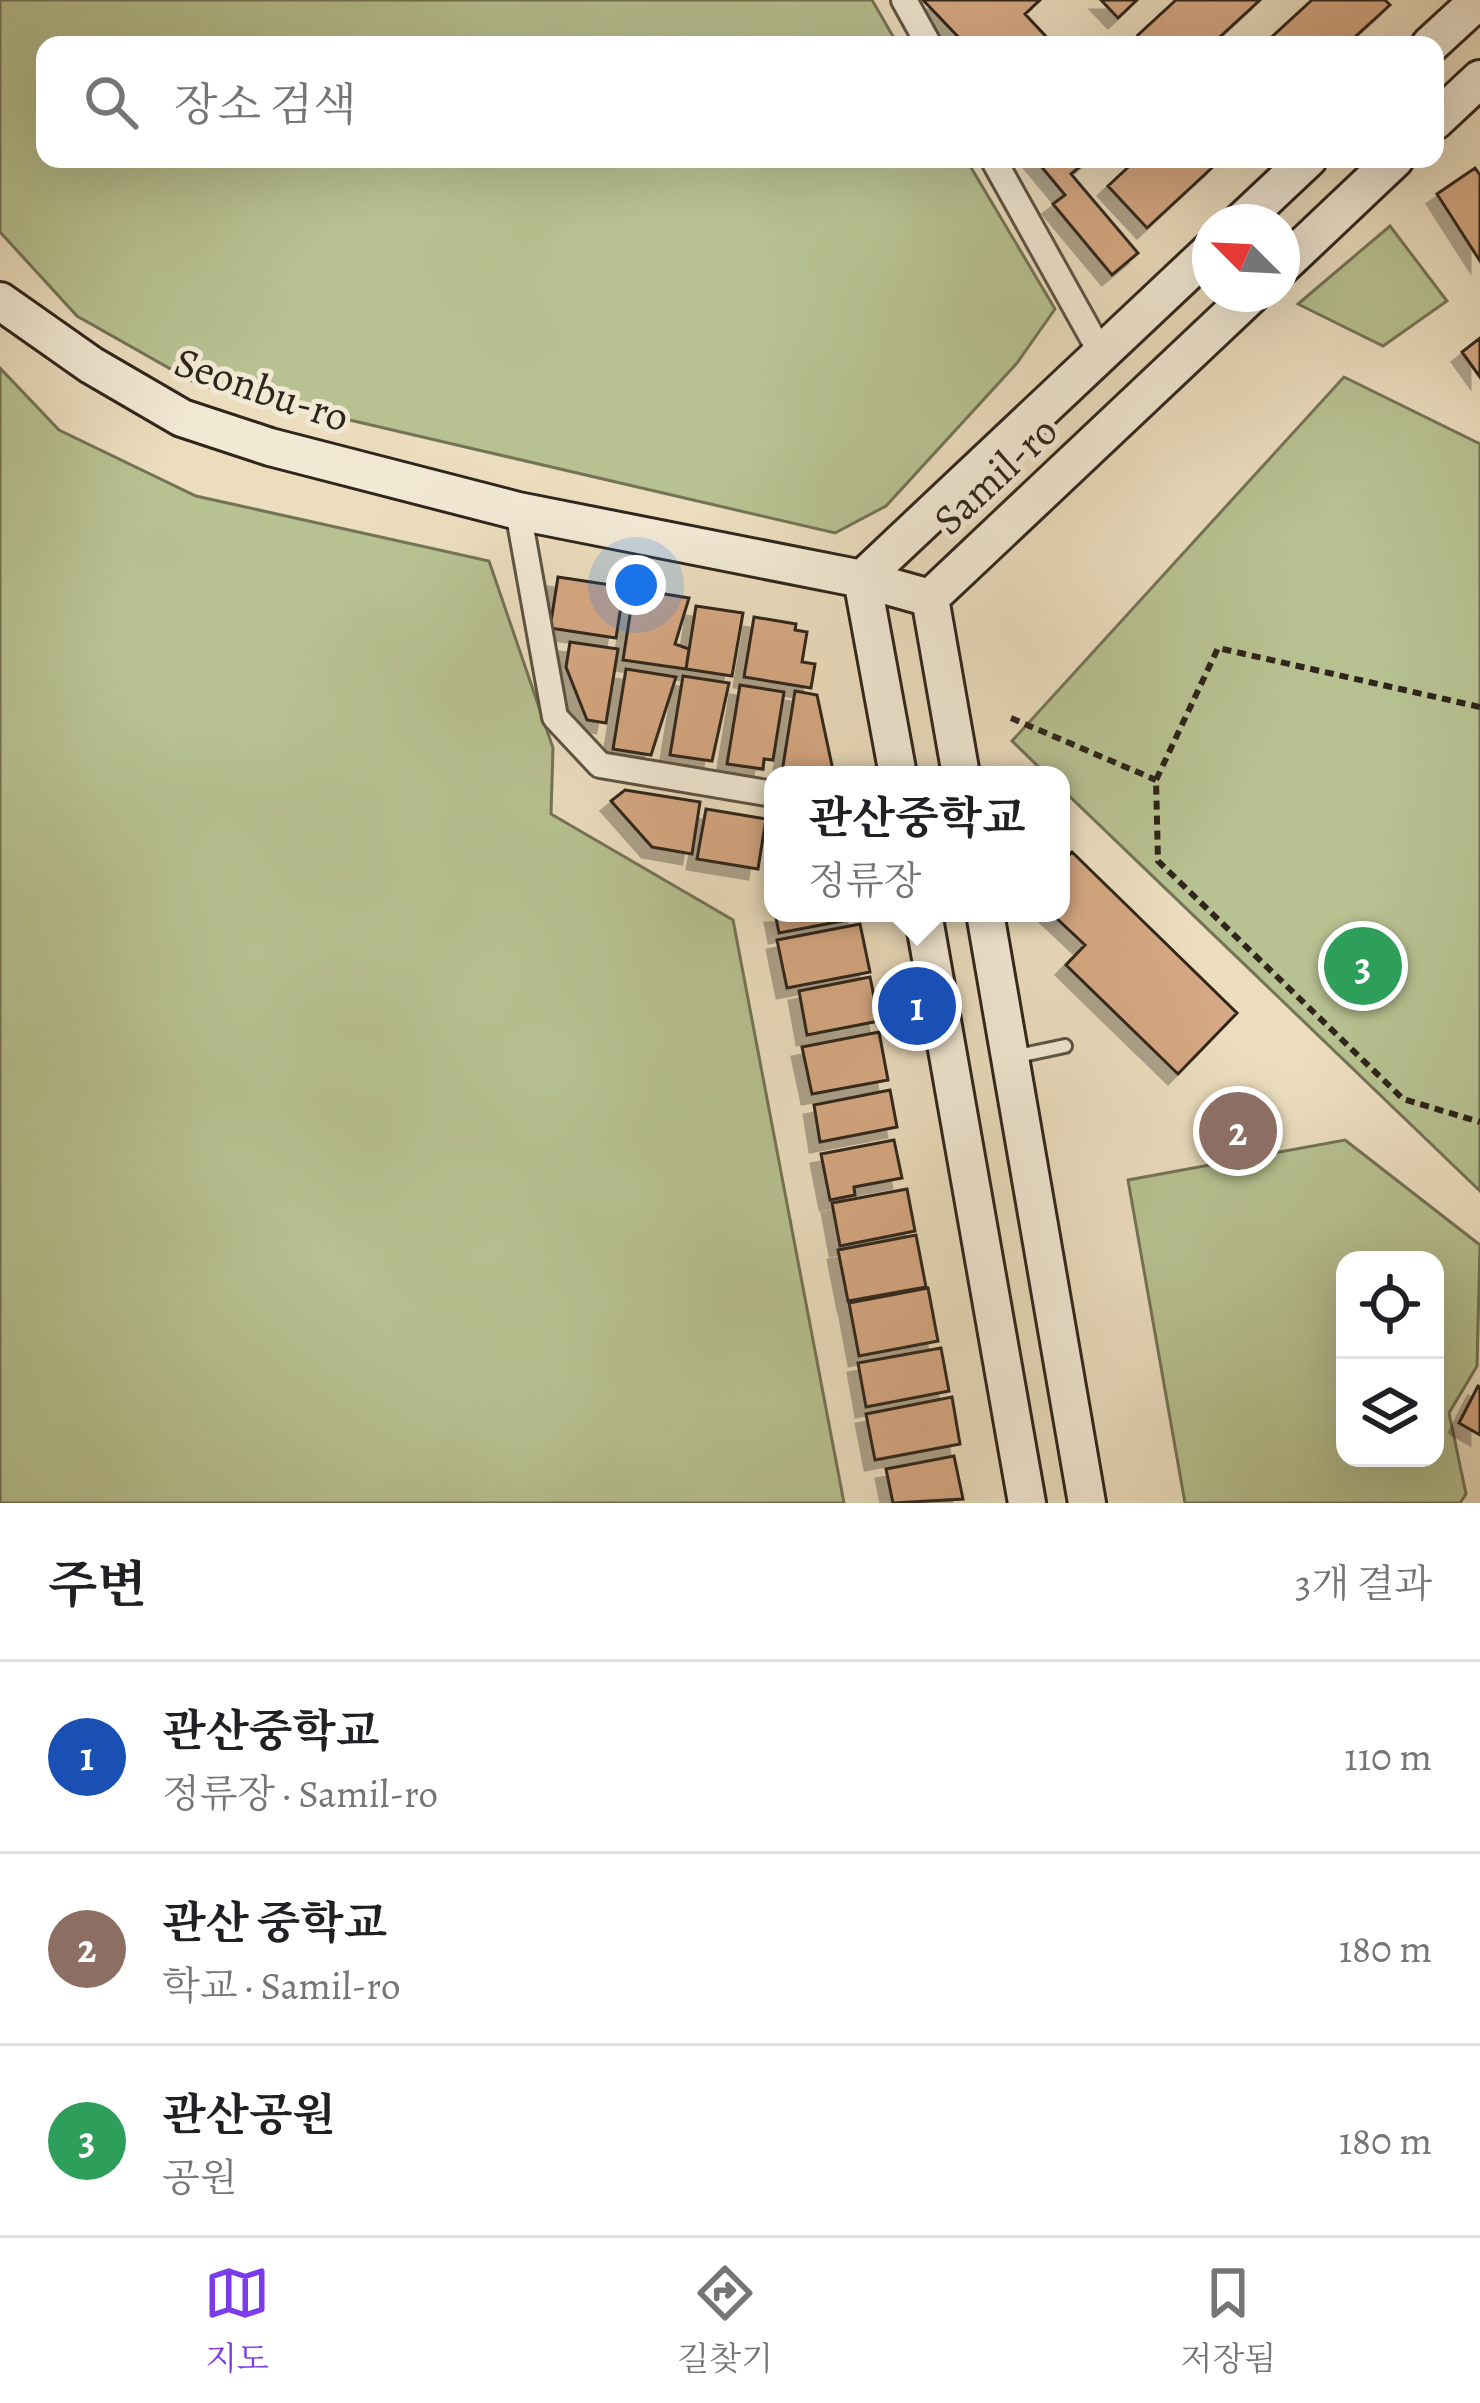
<!DOCTYPE html>
<html lang="ko">
<head>
<meta charset="utf-8">
<style>
  body { margin:0; font-family:Alegreya,"Noto Serif KR",serif; background:#f2f2f2; color:#202124 }
  .controls { position:absolute; right:36px; bottom:36px; display:grid; overflow:hidden; border-radius:24px; box-shadow:0 12px 48px #0002 }
  .controls button { width:108px; height:108px; display:grid; place-items:center; padding:0; border:0; border-bottom:3px solid #e0e0e0; background:#fff; color:#202124; font:60px sans-serif }
  .compass { position:absolute; left:1192px; top:204px; width:108px; height:108px; border-radius:50%; background:#fff; box-shadow:0 12px 48px #0002; rotate:294deg }
  .you { position:absolute; left:636px; top:585px; width:42px; height:42px; margin:-30px; border:9px solid #fff; border-radius:50%; background:#1a73e8; box-shadow:0 0 0 18px #1a73e833 }
  .badge { display:grid; place-items:center; width:78px; height:78px; border-radius:50%; background:#7c3aed; color:#fff; font-size:39px; font-weight:700 }
  .pin { position:absolute; translate:-50% -50%; border:6px solid #fff; box-shadow:0 3px 12px #0006 }
  .popup { position:absolute; left:764px; top:766px; width:306px; height:156px; box-sizing:border-box; display:grid; place-content:center; border-radius:24px; background:#fff; filter:drop-shadow(0 3px 9px #0005); font-size:39px; white-space:nowrap; color:#757577 }
  .popup b { font-size:45px; color:#202124 }
  .popup::after { content:''; position:absolute; left:50%; top:100%; margin-left:-24px; border:24px solid transparent; border-top-color:#fff }
  .list { margin:0; padding:0; list-style:none }
  h2 { display:flex; justify-content:space-between; align-items:center; height:156px; margin:0; padding:0 48px; font-size:51px }
  h2 small { font-size:39px; font-weight:400; color:#757577 }
  .list li { display:grid; grid-template-columns:78px 1fr auto; gap:36px; align-items:center; box-sizing:border-box; height:192px; padding:0 48px; border-top:3px solid #e0e0e0 }
  .list b { display:block; font-size:45px; white-space:nowrap }
  .list p { margin:0; font-size:39px; white-space:nowrap; color:#757577 }
  .list em { font-size:39px; font-style:normal; color:#757577 }
  .icon { flex:none; width:66px; height:66px; fill:none; stroke:currentColor; stroke-width:2; stroke-linecap:round; stroke-linejoin:round }
  .map { position:relative; flex:none; width:1480px; height:1503px; overflow:hidden }
  .search { position:absolute; background:#fff; box-shadow:0 12px 48px #0002; left:36px; right:36px; top:36px; height:132px; display:flex; align-items:center; gap:30px; box-sizing:border-box; padding:0 42px; border-radius:24px; color:#757577; font-size:45px }
  .sheet { height:732px; background:#fff }
  nav { display:flex; justify-content:space-around; align-items:center; box-sizing:border-box; height:168px; border-top:3px solid #e0e0e0; background:#fff; font-size:33px; color:#757577 }
  nav a { display:grid; justify-items:center; gap:6px }
  nav .on { color:#7c3aed }
  .map>svg:first-child { display:block }
  .green { fill:#b7c191; stroke:#737356; stroke-width:3; fill-rule:evenodd }
  .building { fill:#d6a883; stroke:#2f251b; stroke-width:3; filter:url(#shadow) }
  .lines { fill:none; stroke-linecap:round; stroke-linejoin:round }
  .lane-casing { stroke:#5e5344; stroke-width:18 }
  .street-casing { stroke:#5e5344; stroke-width:30 }
  .secondary-casing { stroke:#2f251b; stroke-width:42 }
  .path { stroke:#2f251b; stroke-width:6; stroke-dasharray:9 6; stroke-linecap:butt }
  .lane { stroke:#f2e9d5; stroke-width:12 }
  .street { stroke:#f2e9d5; stroke-width:24 }
  .secondary { stroke:#f2e9d5; stroke-width:36 }
  .labels { text-anchor:middle; dominant-baseline:central; stroke-width:10; stroke-linejoin:round; paint-order:stroke }
  .street-label { font-size:42px; fill:#2f251b; stroke:#f2e9d5 }
</style>
</head>
<body>
<div class="map">
<svg width="1480" height="1503" viewBox="0 0 1480 1503">
  <defs>
    <filter id="shadow"><feDropShadow dx="-10" dy="10" stdDeviation="0" flood-color="#0004"/></filter>
  </defs>
  <rect width="100%" height="100%" fill="#ebddbe"/>
  <filter id="stains"><feTurbulence type="fractalNoise" baseFrequency=".00167" numOctaves="4"/><feColorMatrix values="0 0 0 0 .2 0 0 0 0 .09 0 0 0 0 .02 0 0 0 .5 -.17"/></filter>
  <radialGradient id="worn" r=".72"><stop offset=".6" stop-color="#630" stop-opacity="0"/><stop offset="1" stop-color="#630" stop-opacity=".3"/></radialGradient>
  <path class="green" d="M 0,0 L 872,0 L 898,45 L 45,45 L 45,159 L 966,159 L 1055,309 L 1017,363 L 886,506 L 835,533 L 199,385 L 77,316 L 0,232 Z
    M 1390,226 L 1447,301 L 1383,346 L 1298,304 Z
    M 0,368 L 59,430 L 196,496 L 489,561 L 553,748 L 551,814 L 733,920 L 844,1503 L 0,1503 Z
    M 1344,377 L 1480,444 L 1480,1191 L 1061,788 L 1061,775 L 1047,775 L 1012,741 Z
    M 1345,1140 L 1480,1245 L 1477,1366 L 1449,1413 L 1466,1494 L 1460,1503 L 1185,1503 L 1128,1180 ZM 1435,1260 L 1435,1458 L 1345,1458 L 1345,1260 Z"/>
  <path class="building" d="M 923,0 L 1040,0 L 1025,14 L 1054,45 L 966,45 Z
    M 1101,0 L 1137,0 L 1118,18 Z
    M 1176,0 L 1260,0 L 1211,45 L 1148,45 L 1138,35 Z
    M 1312,0 L 1385,0 L 1390,5 L 1346,45 L 1263,45 Z
    M 1035,159 L 1089,159 L 1071,174 L 1138,253 L 1112,275 L 1053,204 L 1065,195 Z
    M 1137,159 L 1211,159 L 1216,164 L 1147,228 L 1108,186 Z
    M 1475,168 L 1480,175 L 1480,261 L 1437,194 Z
    M 1480,338 L 1480,377 L 1462,352 Z
    M 558,577 L 624,587 L 616,638 L 550,628 Z
    M 634,589 L 689,598 L 675,644 L 689,649 L 686,669 L 623,660 Z
    M 696,606 L 743,613 L 732,676 L 686,669 Z
    M 754,617 L 796,624 L 795,630 L 807,632 L 802,662 L 815,664 L 811,688 L 744,677 Z
    M 570,642 L 618,649 L 606,723 L 587,720 L 566,667 Z
    M 626,669 L 676,677 L 651,755 L 613,749 Z
    M 683,676 L 729,683 L 712,761 L 670,755 Z
    M 740,685 L 784,692 L 773,760 L 764,759 L 763,769 L 727,764 Z
    M 795,691 L 817,695 L 834,775 L 782,772 Z
    M 625,790 L 700,802 L 692,854 L 652,847 L 611,801 Z
    M 706,809 L 766,819 L 758,869 L 697,859 Z
    M 1072,852 L 1237,1013 L 1178,1074 L 1066,965 L 1085,945 L 1051,913 L 1061,913 L 1061,863 Z
    M 775,913 L 857,913 L 858,918 L 779,933 Z
    M 860,924 L 870,972 L 787,988 L 777,940 Z
    M 870,977 L 879,1021 L 807,1035 L 799,991 Z
    M 879,1032 L 888,1080 L 812,1094 L 802,1047 Z
    M 890,1090 L 897,1127 L 820,1142 L 814,1105 Z
    M 894,1140 L 902,1178 L 854,1187 L 855,1195 L 830,1200 L 821,1154 Z
    M 907,1189 L 915,1231 L 840,1246 L 832,1203 Z
    M 916,1235 L 926,1287 L 848,1301 L 838,1250 Z
    M 928,1288 L 938,1341 L 859,1356 L 849,1303 Z
    M 941,1348 L 949,1391 L 866,1407 L 858,1363 Z
    M 1478,1386 L 1480,1387 L 1480,1435 L 1459,1423 Z
    M 952,1397 L 960,1444 L 875,1460 L 866,1414 Z
    M 954,1456 L 963,1499 L 893,1503 L 886,1469 Z"/>
  <g class="lines">
    <g class="lane-casing">
      <path id="lane" d="M 1013,1057 L 1065,1046"/>
    </g>
    <g class="street-casing">
      <path id="street" d="M 904,0 L 929,45
        M 993,159 L 1101,353
        M 518,511 L 555,717 L 600,765 L 773,794"/>
    </g>
    <g class="secondary-casing">
      <path id="secondary" d="M 1430,45 L 1479,0
        M 1435,121 L 1480,79
        M 1241,222 L 1308,159
        M 1282,266 L 1395,159
        M 0,301 L 91,365 L 182,418 L 270,447 L 518,511 L 862,579 L 930,598
        M 898,775 L 862,579 L 1210,251
        M 961,775 L 930,598 L 1252,294
        M 923,913 L 1027,1503
        M 985,913 L 1087,1503"/>
    </g>
    <path class="path" d="M 1480,707 L 1218,648 L 1156,780 L 1158,861 L 1403,1099 L 1480,1122
      M 1011,718 L 1156,780"/>
    <use href="#lane" class="lane"/>
    <use href="#street" class="street"/>
    <use href="#secondary" class="secondary"/>
  </g>
  <g class="labels">
    <g class="street-label">
      <text transform="translate(262 389) rotate(19)">Seonbu-ro</text>
      <text transform="translate(995 475) rotate(-43)">Samil-ro</text>
    </g>
  </g>
  <rect width="100%" height="100%" filter="url(#stains)"/>
  <rect width="100%" height="100%" fill="url(#worn)"/>
</svg>
<div class="controls">
<button><svg class="icon" aria-label="locate" viewBox="0 0 24 24"><circle cx="12" cy="12" r="6"/><path d="M12 2v4M12 18v4M2 12h4M18 12h4"/></svg></button>
<button><svg class="icon" aria-label="layers" viewBox="0 0 24 24"><path d="M12 4l9 5-9 5-9-5zM3 14l9 5 9-5"/></svg></button>
</div>
<svg class="compass" viewBox="-18 -18 36 36"><path d="M0-13l5 13h-10z" fill="#e53935"/><path d="M0 13l5-13h-10z" fill="#757577"/></svg>
<div class="you"></div>
<div class="pin badge" style="left:917px;top:1006px;background:#1a4fb4">1</div>
<div class="popup"><b>관산중학교</b>정류장</div>
<div class="pin badge" style="left:1238px;top:1131px;background:#8d6e63">2</div>
<div class="pin badge" style="left:1363px;top:966px;background:#2e9e5b">3</div>
<div class="search"><svg class="icon" aria-label="search" viewBox="0 0 24 24"><circle cx="10" cy="10" r="6"/><path d="M15 15l6 6"/></svg>장소 검색</div>
</div>
<section class="sheet">
<h2>주변<small>3개 결과</small></h2>
<ul class="list">
<li><span class="badge" style="background:#1a4fb4">1</span><div><b>관산중학교</b><p>정류장 · Samil-ro</p></div><em>110 m</em></li>
<li><span class="badge" style="background:#8d6e63">2</span><div><b>관산 중학교</b><p>학교 · Samil-ro</p></div><em>180 m</em></li>
<li><span class="badge" style="background:#2e9e5b">3</span><div><b>관산공원</b><p>공원</p></div><em>180 m</em></li>
</ul>
</section>
<nav>
<a class="on"><svg class="icon" aria-label="map" viewBox="0 0 24 24"><path d="M3 6l6-2 6 2 6-2v14l-6 2-6-2-6 2zM9 4v14M15 6v14"/></svg>지도</a>
<a><svg class="icon" aria-label="directions" viewBox="0 0 24 24"><path d="M12 3l9 9-9 9-9-9zM9 14v-3h6M13 9l2 2-2 2"/></svg>길찾기</a>
<a><svg class="icon" aria-label="saved" viewBox="0 0 24 24"><path d="M7 4h10v16l-5-4-5 4z"/></svg>저장됨</a>
</nav>
</body>
</html>
